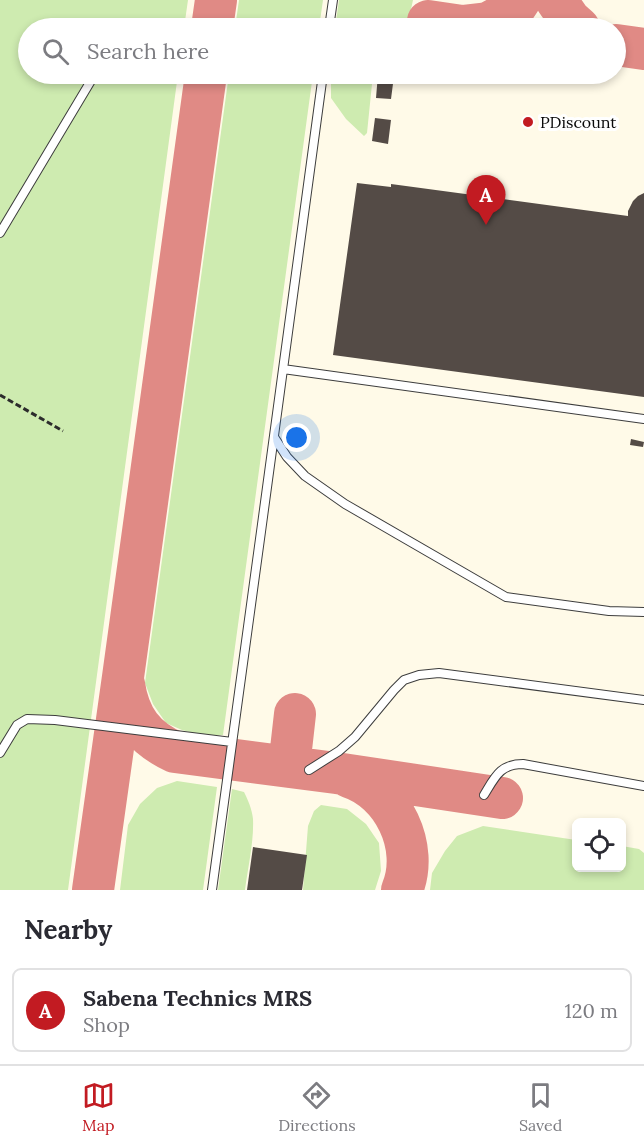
<!DOCTYPE html>
<html lang="en">
<head>
<meta charset="utf-8">
<style>
  body { margin:0; font-family:Lora,serif; background:#f2f2f3; color:#2b2b33 }
  .controls { position:absolute; right:18px; bottom:18px; display:grid; overflow:hidden; border-radius:9px; box-shadow:0 3px 9px #0003 }
  .controls button { width:54px; height:54px; display:grid; place-items:center; padding:0; border:0; border-bottom:2px solid #e1e1e2; background:#fff; color:#2b2b33; font:30px sans-serif }
  .you { position:absolute; left:297px; top:438px; width:21px; height:21px; margin:-15px; border:4px solid #fff; border-radius:50%; background:#1a73e8; box-shadow:0 0 0 9px #1a73e833 }
  .badge { display:grid; place-items:center; width:39px; height:39px; border-radius:50%; background:#c21b22; color:#fff; font-size:20px; font-weight:700 }
  .pin { position:absolute; translate:-50% -50px; filter:drop-shadow(0 2px 3px #0008) }
  .pin::after { content:''; position:absolute; top:32px; width:21px; height:18px; background:inherit; clip-path:polygon(0 0,100% 0,50% 100%) }
  .list { margin:0; padding:0; list-style:none }
  h2 { display:flex; justify-content:space-between; align-items:center; height:78px; margin:0; padding:0 24px; font-size:26px }
  h2 small { font-size:20px; font-weight:400; color:#7c7c81 }
  .list li { display:grid; grid-template-columns:39px 1fr auto; gap:18px; align-items:center; box-sizing:border-box; height:84px; margin:0 12px 12px; padding:0 12px; border:2px solid #e1e1e2; border-radius:9px }
  .list b { display:block; font-size:22px; white-space:nowrap }
  .list p { margin:0; font-size:20px; white-space:nowrap; color:#7c7c81 }
  .list em { font-size:20px; font-style:normal; color:#7c7c81 }
  .icon { flex:none; width:33px; height:33px; fill:none; stroke:currentColor; stroke-width:2; stroke-linecap:round; stroke-linejoin:round }
  .map { position:relative; flex:none; width:644px; height:890px; overflow:hidden }
  .search { position:absolute; background:#fff; box-shadow:0 3px 9px #0003; left:18px; right:18px; top:18px; height:66px; display:flex; align-items:center; gap:15px; box-sizing:border-box; padding:0 21px; border-radius:33px; color:#7c7c81; font-size:22px }
  .sheet { height:174px; background:#fff }
  nav { display:flex; justify-content:space-around; align-items:center; box-sizing:border-box; height:84px; border-top:2px solid #e1e1e2; background:#fff; font-size:16px; color:#7c7c81 }
  nav a { display:grid; justify-items:center; gap:3px }
  nav .on { color:#c21b22 }
  .map>svg:first-child { display:block }
  .green { fill:#ceebb0 }
  .lines { fill:none; stroke-linecap:round; stroke-linejoin:round }
  .taxiway { stroke:#e08a85; stroke-width:42 }
  .building { fill:#544b46 }
  .service-casing { stroke:#3d3d3d; stroke-width:10 }
  .path { stroke:#2c2c2c; stroke-width:3; stroke-dasharray:6 3; stroke-linecap:butt }
  .service { stroke:#fff; stroke-width:8 }
  .poi-dot { fill:#c21b22; stroke:#fff; stroke-width:2 }
  .labels { text-anchor:middle; dominant-baseline:central; stroke-width:6; stroke-linejoin:round; paint-order:stroke }
  .poi-label { font-size:16px; fill:#0a0a0a; stroke:#fff; text-anchor:start }
</style>
</head>
<body>
<div class="map">
<svg width="644" height="890" viewBox="0 0 644 890">
  <rect width="100%" height="100%" fill="#fffae8"/>
  <path class="green" d="M 0,0 L 188,0 L 184,28 L 28,28 L 28,74 L 178,74 L 68,890 L 0,890 Z
    M 239,0 L 323,0 L 319,28 L 235,28 Z
    M 339,0 L 413,0 L 407,28 L 335,28 Z
    M 229,74 L 313,74 L 223,735 L 205,736 L 182,730 L 166,723 L 153,704 L 145,683 Z
    M 331,74 L 373,74 L 367,133 L 364,136 L 346,119 L 331,98 Z
    M 177,781 L 217,787 L 203,890 L 120,890 L 128,825 L 140,804 L 157,788 Z
    M 232,789 L 244,792 C 248,800 252,809 253,819 C 254,842 248,867 245,890 L 218,890 Z
    M 321,805 L 347,809 L 366,824 L 379,843 L 381,871 L 375,890 L 303,890 L 308,826 L 314,811 Z
    M 483,826 L 576,840 L 576,868 L 622,868 L 622,846 L 639,849 L 644,853 L 644,890 L 430,890 L 432,873 L 445,851 L 457,836 Z"/>
  <g class="lines">
    <path class="taxiway" d="M 556,0 L 570,20 L 579,28
      M 428,21 L 462,26 L 488,23 L 514,9 L 520,0
      M 212,28 L 216,0
      M 616,45 L 644,49
      M 124,684 C 129,718 144,738 175,752 L 336,773 L 502,798
      M 289,767 L 295,714
      M 349,777 C 393,791 420,847 402,890
      M 93,890 L 123,677 L 206,74"/>
  </g>
  <path class="building" d="M 378,74 L 394,76 L 391,99 L 376,98 Z
    M 375,118 L 391,120 L 388,144 L 372,141 Z
    M 357,183 L 391,187 L 391,184 L 628,216 L 628,211 L 633,201 L 638,196 L 644,193 L 644,397 L 333,355 Z
    M 631,439 L 644,442 L 643,447 L 630,445 Z
    M 253,847 L 307,855 L 302,890 L 247,890 Z"/>
  <g class="lines">
    <g class="service-casing">
      <path id="service" d="M 329,28 L 333,0
        M 0,233 L 95,74
        M 283,369 L 644,419
        M 274,437 L 287,457 L 305,476 L 345,504 L 506,597 L 609,611 L 644,612
        M 0,753 L 17,725 L 27,719 L 55,720 L 232,742
        M 309,770 L 339,751 L 355,737 L 394,690 L 404,680 L 419,675 L 439,673 L 644,700
        M 484,795 C 495,777 500,764 523,764 L 644,786
        M 212,890 C 248,618 288,346 323,74"/>
    </g>
    <path class="path" d="M 0,395 L 63,431"/>
    <use href="#service" class="service"/>
  </g>
  <circle class="poi-dot" cx="528" cy="122" r="6"/>
  <g class="labels">
    <g class="poi-label">
      <text x="540" y="122">PDiscount</text>
    </g>
  </g>
</svg>
<div class="controls">
<button><svg class="icon" aria-label="locate" viewBox="0 0 24 24"><circle cx="12" cy="12" r="6"/><path d="M12 2v4M12 18v4M2 12h4M18 12h4"/></svg></button>
</div>
<div class="you"></div>
<div class="pin badge" style="left:486px;top:225px">A</div>
<div class="search"><svg class="icon" aria-label="search" viewBox="0 0 24 24"><circle cx="10" cy="10" r="6"/><path d="M15 15l6 6"/></svg>Search here</div>
</div>
<section class="sheet">
<h2>Nearby<small></small></h2>
<ul class="list">
<li><span class="badge">A</span><div><b>Sabena Technics MRS</b><p>Shop</p></div><em>120 m</em></li>
</ul>
</section>
<nav>
<a class="on"><svg class="icon" aria-label="map" viewBox="0 0 24 24"><path d="M3 6l6-2 6 2 6-2v14l-6 2-6-2-6 2zM9 4v14M15 6v14"/></svg>Map</a>
<a><svg class="icon" aria-label="directions" viewBox="0 0 24 24"><path d="M12 3l9 9-9 9-9-9zM9 14v-3h6M13 9l2 2-2 2"/></svg>Directions</a>
<a><svg class="icon" aria-label="saved" viewBox="0 0 24 24"><path d="M7 4h10v16l-5-4-5 4z"/></svg>Saved</a>
</nav>
</body>
</html>
